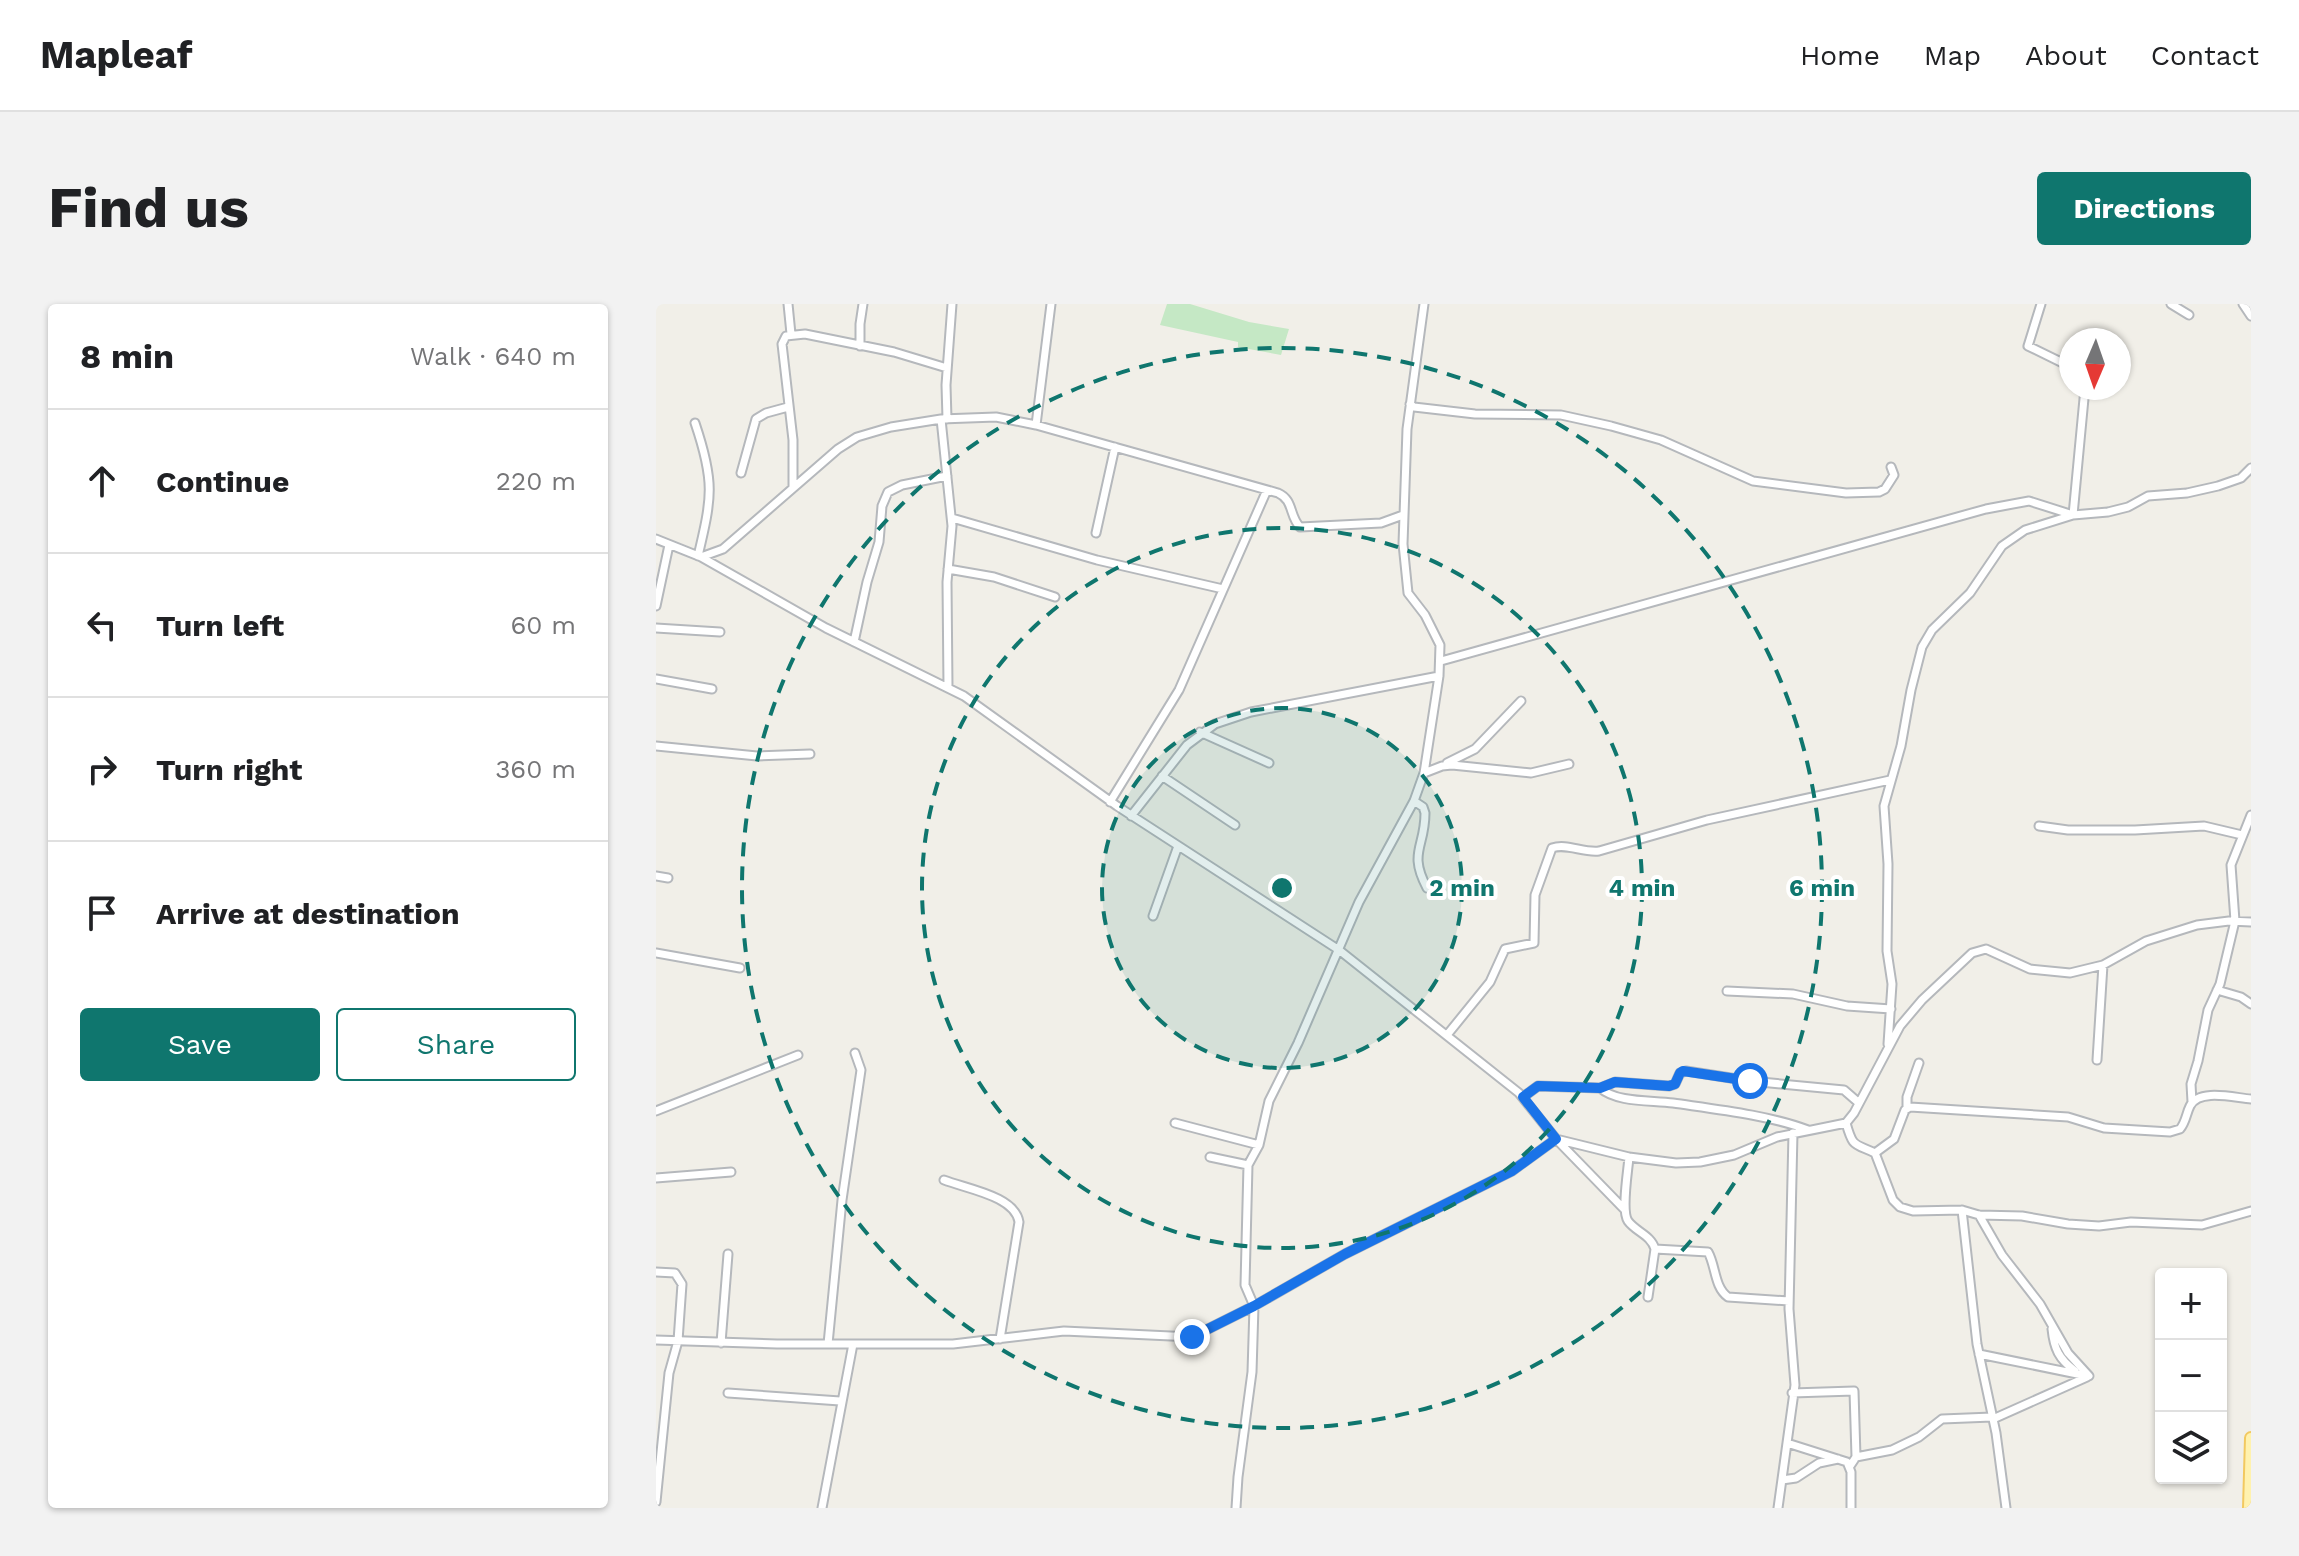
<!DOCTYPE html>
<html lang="en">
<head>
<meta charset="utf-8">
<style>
  body { margin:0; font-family:"Work Sans",sans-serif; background:#f2f2f2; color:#202124 }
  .controls { position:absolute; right:24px; bottom:24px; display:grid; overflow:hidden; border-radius:8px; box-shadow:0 2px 6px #0004 }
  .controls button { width:72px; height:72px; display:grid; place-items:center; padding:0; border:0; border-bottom:2px solid #e0e0e0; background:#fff; color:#202124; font:40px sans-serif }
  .compass { position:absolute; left:1403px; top:24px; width:72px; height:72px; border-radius:50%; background:#fff; box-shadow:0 2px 6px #0004; rotate:182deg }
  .stop { position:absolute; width:24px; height:24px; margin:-18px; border:6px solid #1a73e8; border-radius:50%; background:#fff }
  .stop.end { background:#1a73e8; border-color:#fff; box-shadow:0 2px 8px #0008 }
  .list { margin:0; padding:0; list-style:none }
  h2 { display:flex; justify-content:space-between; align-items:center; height:104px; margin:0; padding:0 32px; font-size:34px }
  h2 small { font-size:26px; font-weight:400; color:#757577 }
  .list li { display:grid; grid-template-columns:52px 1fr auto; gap:24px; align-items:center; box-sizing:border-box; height:144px; padding:0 32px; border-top:2px solid #e0e0e0 }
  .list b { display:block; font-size:30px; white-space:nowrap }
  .list em { font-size:26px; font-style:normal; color:#757577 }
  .actions { display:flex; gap:16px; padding:24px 32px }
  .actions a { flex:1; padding:18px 0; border:2px solid #0f766e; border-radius:8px; text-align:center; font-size:28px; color:#0f766e }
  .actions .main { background:#0f766e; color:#fff }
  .icon { flex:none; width:44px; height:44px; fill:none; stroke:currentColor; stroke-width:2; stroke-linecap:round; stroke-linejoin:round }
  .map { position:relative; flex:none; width:1595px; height:1204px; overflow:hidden; border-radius:8px }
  header { display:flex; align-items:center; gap:48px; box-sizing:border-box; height:112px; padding:0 40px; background:#fff; border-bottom:2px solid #e0e0e0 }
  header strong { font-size:38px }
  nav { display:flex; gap:44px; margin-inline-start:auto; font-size:28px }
  .intro { display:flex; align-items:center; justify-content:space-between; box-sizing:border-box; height:192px; padding:0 48px }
  h1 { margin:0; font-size:56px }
  .button { padding:20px 36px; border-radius:8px; background:#0f766e; color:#fff; font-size:28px; font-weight:700 }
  main { display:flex; gap:48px; padding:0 48px }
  aside { flex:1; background:#fff; border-radius:8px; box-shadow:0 2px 6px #0004 }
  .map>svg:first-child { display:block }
  .green { fill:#c5e8c5 }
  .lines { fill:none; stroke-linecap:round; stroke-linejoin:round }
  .street-casing { stroke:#b5b8bc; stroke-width:11 }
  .primary-casing { stroke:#f2c960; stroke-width:14 }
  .street { stroke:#fff; stroke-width:7 }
  .primary { stroke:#fff2af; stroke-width:10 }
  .route { stroke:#1a73e8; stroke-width:10 }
  .ring { fill:none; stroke:#0f766e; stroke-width:4; stroke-dasharray:14 10 }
  .centre { fill:#0f766e; stroke:#fff; stroke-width:4 }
  .ring-label { font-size:24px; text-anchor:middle; font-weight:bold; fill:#0f766e; stroke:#fff; stroke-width:8; stroke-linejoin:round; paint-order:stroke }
</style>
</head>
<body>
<header>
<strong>Mapleaf</strong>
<nav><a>Home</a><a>Map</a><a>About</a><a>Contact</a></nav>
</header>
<div class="intro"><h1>Find us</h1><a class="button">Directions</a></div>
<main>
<aside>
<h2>8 min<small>Walk · 640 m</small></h2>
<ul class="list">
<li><svg class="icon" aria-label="ahead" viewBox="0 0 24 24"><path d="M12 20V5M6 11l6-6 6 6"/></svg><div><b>Continue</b></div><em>220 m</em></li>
<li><svg class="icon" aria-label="left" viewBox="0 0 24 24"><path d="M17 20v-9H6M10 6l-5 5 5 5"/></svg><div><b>Turn left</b></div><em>60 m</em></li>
<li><svg class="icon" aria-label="right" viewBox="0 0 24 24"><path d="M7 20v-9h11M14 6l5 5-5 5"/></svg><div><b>Turn right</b></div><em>360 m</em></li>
<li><svg class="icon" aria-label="arrive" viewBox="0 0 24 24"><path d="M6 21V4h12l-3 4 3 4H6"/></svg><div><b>Arrive at destination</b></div></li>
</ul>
<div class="actions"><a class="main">Save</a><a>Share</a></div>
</aside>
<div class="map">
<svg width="1595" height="1204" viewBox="0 0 1595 1204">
  <rect width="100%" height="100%" fill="#f1efe8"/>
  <path class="green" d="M 511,0 L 534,0 L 593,18 L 633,25 L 625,51 L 582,43 L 582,38 L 504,21 Z"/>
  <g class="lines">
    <g class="street-casing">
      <path id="street" d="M 132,0 L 135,30
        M 1385,0 L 1372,42 L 1415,63
        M 1515,0 L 1533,11
        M 1587,0 L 1595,12
        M 204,42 L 204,20 L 207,0
        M 754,100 L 758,103 L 819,110 L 905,111 L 955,122 L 1005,136 L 1097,177 L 1190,189 L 1223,188 L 1229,185 L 1238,171 L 1235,163
        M 285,115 L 296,222 L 291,278 L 292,383
        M 291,115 L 290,81 L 296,0
        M 39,119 C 59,178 56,193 42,252
        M 380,121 L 395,0
        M 85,169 L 100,115 L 110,109 L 132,103
        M 137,182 L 137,136 L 126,40 L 130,32 L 149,30 L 238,48 L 291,64
        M 296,214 L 441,256 L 567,285
        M 440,229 L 459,143
        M 0,235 L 45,253 L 170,324 L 308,392 L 461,502 L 683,646 L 863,789 L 900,835 L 973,853 L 1020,859 L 1044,858 L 1078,851 L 1121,833 L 1190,819 L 1198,809 L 1244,722 L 1266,696 L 1316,649 L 1330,645 L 1374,665 L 1414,669 L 1447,661 L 1490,637 L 1541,621 L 1573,617 L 1595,618
        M 45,253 L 67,245 L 182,145 L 201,133 L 235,123 L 285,115 L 340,113 L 380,121 L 622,189 C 638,196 633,212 644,223 L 725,219 L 747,211
        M 292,265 L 338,273 L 399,293
        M 0,302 L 13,241
        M 0,324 L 64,328
        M 198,338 L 211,278 L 223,238 L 226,202 L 232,188 L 246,181 L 291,172
        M 785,357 L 1330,205 L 1373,197 L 1417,211 L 1452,208 L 1472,203 L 1492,192 L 1531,189 L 1562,182 L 1585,174 L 1595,164
        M 0,375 L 56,385
        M 544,428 L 613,459
        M 0,442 L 101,452 L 154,450
        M 791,459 L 819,445 L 865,397
        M 768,469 L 786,462 L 796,461 L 875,469 L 913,460
        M 506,472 L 579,521
        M 758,497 L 767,503 L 769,509 C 769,544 752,548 771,584
        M 454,498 L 523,386 L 611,186
        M 475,512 L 531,441 L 559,420 L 595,408 L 783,372
        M 1383,522 L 1412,526 L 1479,526 L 1548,522 L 1586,531
        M 0,572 L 12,574
        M 497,612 L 522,542
        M 0,649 L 84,664
        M 1561,686 L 1585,693 L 1595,700
        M 1071,687 L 1137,690 L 1191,702 L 1235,705
        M 791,731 L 834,678 L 849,645 L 878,639 L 879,591 L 896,544 C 911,539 927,549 943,547 L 1051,516 L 1234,476
        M 1232,740 L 1236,680 L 1231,647 L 1232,560 L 1228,502 L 1245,442 L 1255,386 L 1266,343 L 1276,326 L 1314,289 L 1346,242 L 1369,226 L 1417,211 L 1429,84
        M 1441,756 L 1447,661
        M 944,784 C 961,799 995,796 1017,799 C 1058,805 1113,811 1152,826
        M 867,793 L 882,782 L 944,784 L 959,778 L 1013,782 L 1019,780 L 1024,769 L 1030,767 L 1094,777 L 1188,786 L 1203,799
        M 1536,798 L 1535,780 L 1542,757 L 1552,706 L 1564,680 L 1579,617 L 1575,561 L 1595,511
        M 1251,804 L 1251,793 L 1263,759
        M 0,807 L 142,751
        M 519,819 L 603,841
        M 1190,819 C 1197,844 1198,839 1219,849 L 1237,896 L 1244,903 L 1257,907 L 1306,906 L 1323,911 L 1366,912 L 1412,920 L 1443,922 L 1475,918 L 1546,921 L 1595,907
        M 1219,849 L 1238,835 L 1249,806 L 1254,803 L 1412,813 L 1448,824 L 1514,828 L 1524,825 C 1530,818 1530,810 1534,802 C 1543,784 1579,794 1595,795
        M 554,853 L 592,861
        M 973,853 C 972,867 965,907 972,917 C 980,928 995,931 999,945 L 992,993
        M 0,874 L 75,868
        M 288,876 C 311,885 359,892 363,918 L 344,1035
        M 1306,906 L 1321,1040 L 1340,1129 L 1350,1204
        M 1323,911 L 1346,951 L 1384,1000 L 1412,1049 L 1433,1072
        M 999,945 L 1052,948 C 1060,962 1058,983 1072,993 L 1133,997
        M 0,968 L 19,969 L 26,980 L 22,1037 L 13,1069 L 0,1198
        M 1396,1025 C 1398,1045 1403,1055 1419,1067
        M 0,1036 L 121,1040 L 297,1040 L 408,1027 L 536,1033 L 598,1002 L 689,950 L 856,867 L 900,835 L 969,906
        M 65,1039 L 72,950
        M 172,1040 L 186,896 L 205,766 L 199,749
        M 1323,1050 L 1431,1072
        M 72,1089 L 184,1097
        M 1136,1089 L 1198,1087 L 1200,1153 L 1194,1162
        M 1337,1115 L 1431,1073
        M 1131,1139 L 1191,1158 L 1195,1168 L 1195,1204
        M 1200,1153 L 1236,1146 L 1263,1133 L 1286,1115 L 1336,1113
        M 1126,1176 L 1140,1174 L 1163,1159 L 1182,1155
        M 166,1204 L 197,1040
        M 580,1204 L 582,1173 L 596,1068 L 598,1002 L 589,981 L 592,861 L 603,841 L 613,797 L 642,739 L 703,598 L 758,497 L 768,469 L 783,372 L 784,341 L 769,311 L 752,289 L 747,240 L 751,125 L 768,0
        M 1122,1204 L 1139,1081 L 1133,1005 L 1137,829"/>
    </g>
    <g class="primary-casing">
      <path id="primary" d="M 1593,1204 L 1595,1134"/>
    </g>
    <use href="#street" class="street"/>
    <use href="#primary" class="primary"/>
  </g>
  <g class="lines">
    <path class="route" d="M 536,1033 L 598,1002 L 689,950 L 856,867 L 900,835 L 867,793 L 882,782 L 944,784 L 959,778 L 1013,782 L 1019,780 L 1024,769 L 1027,767 L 1094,777"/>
  </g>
  <circle cx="626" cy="584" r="180" fill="#0f766e" fill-opacity=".12"/>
  <g class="ring">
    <circle cx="626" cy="584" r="180"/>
    <circle cx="626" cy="584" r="360"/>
    <circle cx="626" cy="584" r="540"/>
  </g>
  <circle cx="626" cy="584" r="12" class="centre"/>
  <g class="ring-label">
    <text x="806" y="592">2 min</text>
    <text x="986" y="592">4 min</text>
    <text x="1166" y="592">6 min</text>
  </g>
</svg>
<div class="controls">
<button>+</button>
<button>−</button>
<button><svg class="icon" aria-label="layers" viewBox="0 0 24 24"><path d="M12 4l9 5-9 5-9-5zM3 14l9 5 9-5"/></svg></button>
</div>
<svg class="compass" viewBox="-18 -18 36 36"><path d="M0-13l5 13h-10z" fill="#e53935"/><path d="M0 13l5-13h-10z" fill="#757577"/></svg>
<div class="stop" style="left:1094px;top:777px"></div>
<div class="stop end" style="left:536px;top:1033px"></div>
</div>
</main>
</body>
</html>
